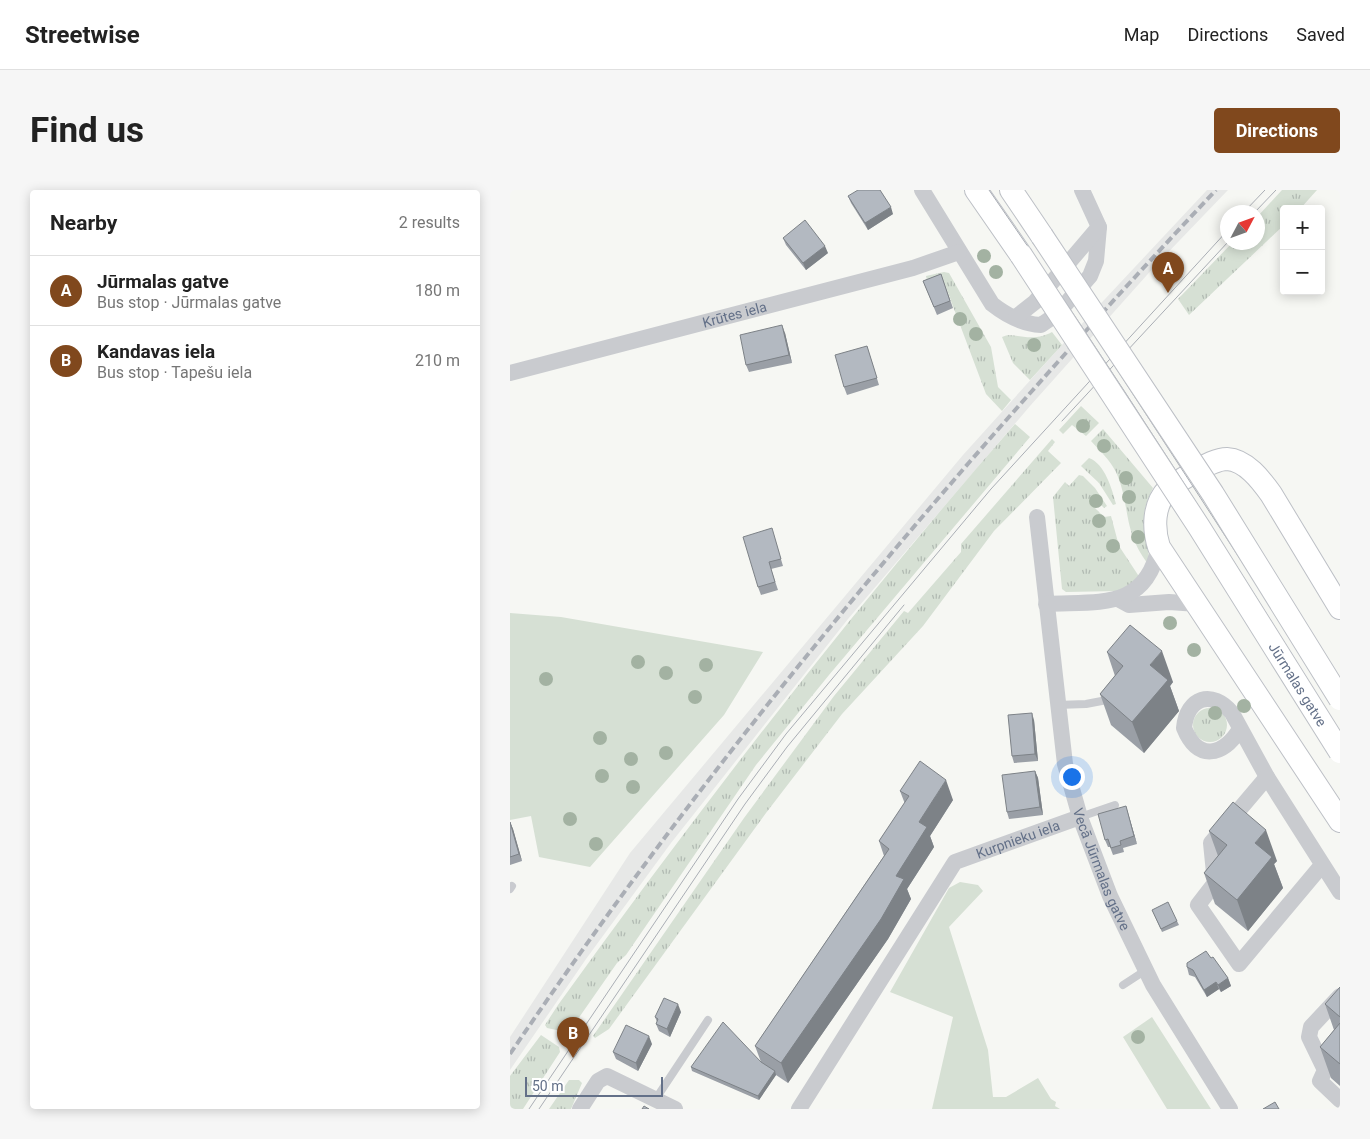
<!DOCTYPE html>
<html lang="en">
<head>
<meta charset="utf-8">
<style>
  body { margin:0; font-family:Roboto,sans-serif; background:#f6f6f6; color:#222 }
  .controls { position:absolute; right:15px; top:15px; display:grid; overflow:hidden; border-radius:5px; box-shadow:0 2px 12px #0003 }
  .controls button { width:45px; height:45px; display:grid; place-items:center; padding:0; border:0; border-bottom:1px solid #e0e0e0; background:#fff; color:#222; font:25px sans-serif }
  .compass { position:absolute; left:710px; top:15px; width:45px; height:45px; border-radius:50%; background:#fff; box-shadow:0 2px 12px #0003; rotate:49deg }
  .scale { position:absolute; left:15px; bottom:12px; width:138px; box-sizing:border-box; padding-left:5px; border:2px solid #637088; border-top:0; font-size:14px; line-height:18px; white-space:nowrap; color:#637088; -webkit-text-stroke:4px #fff; paint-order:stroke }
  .you { position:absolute; left:561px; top:586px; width:18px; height:18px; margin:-12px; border:4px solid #fff; border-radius:50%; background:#1a73e8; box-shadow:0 0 0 8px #1a73e833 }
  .badge { display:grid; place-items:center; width:32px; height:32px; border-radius:50%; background:#80481d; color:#fff; font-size:16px; font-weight:700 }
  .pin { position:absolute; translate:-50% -41px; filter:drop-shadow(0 1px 2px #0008) }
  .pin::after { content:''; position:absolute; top:26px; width:18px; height:15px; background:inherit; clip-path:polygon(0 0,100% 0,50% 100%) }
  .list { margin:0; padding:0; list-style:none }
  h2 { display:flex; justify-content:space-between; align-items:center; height:65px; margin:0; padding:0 20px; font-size:21px }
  h2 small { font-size:16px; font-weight:400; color:#767676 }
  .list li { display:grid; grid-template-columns:32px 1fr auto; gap:15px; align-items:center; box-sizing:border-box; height:70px; padding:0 20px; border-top:1px solid #e0e0e0 }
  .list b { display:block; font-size:19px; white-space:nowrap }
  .list p { margin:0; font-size:16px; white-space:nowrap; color:#767676 }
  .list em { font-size:16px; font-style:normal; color:#767676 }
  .map { position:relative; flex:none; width:830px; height:919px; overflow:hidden; border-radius:5px }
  header { display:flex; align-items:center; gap:30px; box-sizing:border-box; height:70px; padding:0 25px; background:#fff; border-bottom:1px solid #e0e0e0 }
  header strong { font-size:24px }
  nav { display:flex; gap:28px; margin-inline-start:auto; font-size:18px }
  .intro { display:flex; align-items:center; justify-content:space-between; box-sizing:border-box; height:120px; padding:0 30px }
  h1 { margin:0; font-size:35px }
  .button { padding:12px 22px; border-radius:5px; background:#80481d; color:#fff; font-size:18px; font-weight:700 }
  main { display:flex; gap:30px; padding:0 30px }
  aside { flex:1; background:#fff; border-radius:5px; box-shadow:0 2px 12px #0003 }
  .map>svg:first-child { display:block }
  .built { fill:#e7e8e7 }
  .grass { fill:url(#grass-tufts) }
  .green { fill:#d6e0d4 }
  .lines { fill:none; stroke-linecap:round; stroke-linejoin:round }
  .secondary-casing { stroke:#bdc0c6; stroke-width:24 }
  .service { stroke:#c9cbcf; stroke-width:8 }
  .minor { stroke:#c9cbcf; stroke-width:16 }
  .secondary { stroke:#fff; stroke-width:22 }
  .tram { stroke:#aaaeb5; stroke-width:1 }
  .rail { stroke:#aaaeb5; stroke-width:4; stroke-dasharray:8 4; stroke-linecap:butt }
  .secondary-bridge-casing { stroke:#bdc0c6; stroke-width:24; stroke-linecap:butt }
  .secondary-bridge { stroke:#fff; stroke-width:22 }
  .tree { fill:#a3b2a2 }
  .wall { fill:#9a9fa6 }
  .shaded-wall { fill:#7d8287 }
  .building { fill:#b3b9c1; stroke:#7d8287 }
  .labels { text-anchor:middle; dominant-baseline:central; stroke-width:5; stroke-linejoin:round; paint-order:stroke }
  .street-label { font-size:14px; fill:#637088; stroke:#fff }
</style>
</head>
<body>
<header>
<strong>Streetwise</strong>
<nav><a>Map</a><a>Directions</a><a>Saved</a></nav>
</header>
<div class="intro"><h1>Find us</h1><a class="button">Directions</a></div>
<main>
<aside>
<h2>Nearby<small>2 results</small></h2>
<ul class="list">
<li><span class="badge">A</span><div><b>Jūrmalas gatve</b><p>Bus stop · Jūrmalas gatve</p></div><em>180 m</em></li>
<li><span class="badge">B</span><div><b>Kandavas iela</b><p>Bus stop · Tapešu iela</p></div><em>210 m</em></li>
</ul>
</aside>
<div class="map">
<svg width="830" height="919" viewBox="0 0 830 919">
  <defs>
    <pattern id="grass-tufts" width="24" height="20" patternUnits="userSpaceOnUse" patternTransform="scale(1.25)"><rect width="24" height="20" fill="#d6e0d4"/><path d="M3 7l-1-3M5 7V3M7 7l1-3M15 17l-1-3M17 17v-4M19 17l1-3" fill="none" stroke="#b1bab2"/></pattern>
  </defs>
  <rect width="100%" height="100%" fill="#f6f7f3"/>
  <path class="built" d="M 697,0 L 718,0 L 645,76 L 520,216 L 338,429 L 161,653 L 76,769 L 0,880 L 0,847 L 120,663 L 453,265 L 552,155 Z"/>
  <path class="grass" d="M 772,0 L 807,0 L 790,19 L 774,19 L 774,35 L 679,125 L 668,109 L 722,53 L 748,52 L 748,26 Z
    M 434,82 L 439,83 L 481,157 L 488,197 L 501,210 L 492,221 L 476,204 L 432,87 L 417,91 L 416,86 Z
    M 542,142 L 552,155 L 520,190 L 503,173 L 492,147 C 505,141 520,154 542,142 Z
    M 571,216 L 589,233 L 576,246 L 562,235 L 553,244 L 549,240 Z
    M 505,234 L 520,247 L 319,485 L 246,575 L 116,765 L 107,773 L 61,839 L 56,842 L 37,838 L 35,835 L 48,815 C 192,615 343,419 505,234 Z
    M 593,239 L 643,298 C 638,308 634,318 634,329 C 634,345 641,358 638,374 C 612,340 621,316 606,282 C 600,270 590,261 581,251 Z
    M 542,249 L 545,252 L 538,261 L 551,273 L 484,341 L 413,436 L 332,524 L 256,623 L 99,839 L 85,848 L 83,846 L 234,628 L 324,506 L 394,421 L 398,423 L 451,362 L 451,354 Z
    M 579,268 C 595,274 602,299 606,314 L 603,315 L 589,293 L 571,276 Z
    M 569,285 L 573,286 L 585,298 L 597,316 L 594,318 L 590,314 L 585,318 L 594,327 L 601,326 L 609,356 L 630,388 L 609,401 L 556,402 L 552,399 L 543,307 L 555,292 L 559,296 Z
    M683 535a17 17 0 1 1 34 0a17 17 0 1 1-34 0Z
    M 31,845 L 49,857 L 50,862 L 13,919 L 0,919 L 0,886 Z
    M 59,890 L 69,890 L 72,893 L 61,919 L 39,919 Z"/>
  <path class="green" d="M 0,423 L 51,427 L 253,462 L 214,525 L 80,677 L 29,667 L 21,626 L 0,630 Z
    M 450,692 L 468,695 L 473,701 L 439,737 L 478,860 L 483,907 L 496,907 L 528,888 L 541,909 L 546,912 L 545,916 L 550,919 L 422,919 L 443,827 L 380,802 L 439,698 Z
    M 642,827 L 701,919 L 657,919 L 613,847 Z"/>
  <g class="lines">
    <g class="secondary-casing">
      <path id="secondary" d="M 466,0 L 511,65
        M 501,0 L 532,46
        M 830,418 L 761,304 C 751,290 736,270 717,269 C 706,269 693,277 684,282 C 676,288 665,292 658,299 C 643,315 643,338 649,357 L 830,631"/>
    </g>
    <path class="service" d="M 547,515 L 576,514 L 602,509
      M 570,627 L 605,615
      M 0,699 L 2,696
      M 613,795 L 636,780
      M 145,910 L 198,830"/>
    <g class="minor">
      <path d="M 412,0 L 482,114 C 496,125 513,134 531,135 L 547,124 L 580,86 L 586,71 L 589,37 L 572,0"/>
      <path d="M 506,127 L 525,112 L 589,37"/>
      <path id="s1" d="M 0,183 L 403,78 L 449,62"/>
      <path id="s2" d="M 527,327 L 555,574 L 570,627 L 600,706 L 643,795 L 720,919"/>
      <path d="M 608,409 L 619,415 L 659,412 L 688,414"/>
      <path d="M 536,414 C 589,411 635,421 649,357"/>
      <path d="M 730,539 C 713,566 688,572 674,538 C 677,507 702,499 722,523 L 757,587"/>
      <path d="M 812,675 L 729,774 L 688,715 L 705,693 L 701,653 L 757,587 L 830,702"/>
      <path d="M 830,806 L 801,837 L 799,847 L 815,880 L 810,891 L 830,910"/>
      <path d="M 70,919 L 88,891 L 97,886 L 165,919"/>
      <path id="s3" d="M 289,919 L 445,672 L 570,627"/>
    </g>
    <use href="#secondary" class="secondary"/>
    <path class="tram" d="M 479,0 C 602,177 717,359 830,542
      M 734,22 L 755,0
      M 745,22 L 766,0
      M 556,101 L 747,395
      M 552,231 L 718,52
      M 19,919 L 228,609 L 276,544 L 481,299 L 718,40
      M 29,919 L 235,614 L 277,557 L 394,415"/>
    <path class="rail" d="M 0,864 C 209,556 451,271 706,0"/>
    <g class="secondary-bridge-casing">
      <g id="secondary-bridge">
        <path d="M 532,46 L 703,304 L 830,509"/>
        <path id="s4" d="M 511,65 L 689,337 L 830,562"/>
      </g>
    </g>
    <use href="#secondary-bridge" class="secondary-bridge"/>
  </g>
  <g class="tree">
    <circle cx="474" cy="66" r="7"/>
    <circle cx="486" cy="82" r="7"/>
    <circle cx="450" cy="129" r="7"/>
    <circle cx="466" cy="144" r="7"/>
    <circle cx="524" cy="155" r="7"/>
    <circle cx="573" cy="236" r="7"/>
    <circle cx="594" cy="256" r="7"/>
    <circle cx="616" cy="288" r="7"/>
    <circle cx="619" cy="307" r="7"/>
    <circle cx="586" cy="311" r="7"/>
    <circle cx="589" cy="331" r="7"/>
    <circle cx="628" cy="347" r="7"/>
    <circle cx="603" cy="356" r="7"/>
    <circle cx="660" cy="433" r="7"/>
    <circle cx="684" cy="460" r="7"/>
    <circle cx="128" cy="472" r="7"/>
    <circle cx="196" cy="475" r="7"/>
    <circle cx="156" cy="483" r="7"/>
    <circle cx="36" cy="489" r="7"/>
    <circle cx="185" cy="507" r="7"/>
    <circle cx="734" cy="516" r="7"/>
    <circle cx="705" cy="523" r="7"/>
    <circle cx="90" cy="548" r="7"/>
    <circle cx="156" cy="563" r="7"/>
    <circle cx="121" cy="569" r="7"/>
    <circle cx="92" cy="586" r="7"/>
    <circle cx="123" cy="597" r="7"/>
    <circle cx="60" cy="629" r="7"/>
    <circle cx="86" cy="654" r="7"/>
    <circle cx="628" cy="847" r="7"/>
  </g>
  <path class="wall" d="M 338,6 L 383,24 L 358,40 L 341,13 Z
    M 273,48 L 318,63 L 296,80 L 276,55 Z
    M 431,84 L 443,118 L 427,125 L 413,91 Z
    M 275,143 L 282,173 L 239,182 L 236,175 Z
    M 357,156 L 369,195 L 337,205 L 334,197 Z
    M 264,346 L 273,376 L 261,379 L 268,400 L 251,405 L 248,397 Z
    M 597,462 L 663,492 L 660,496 L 669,521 L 634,563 L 601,535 L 590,504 L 605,486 Z
    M 524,530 L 528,571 L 504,573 L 502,566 Z
    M 525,581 L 528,588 L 533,625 L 499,629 L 497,622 Z
    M 390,601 L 443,610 L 420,646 L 424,657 L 397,699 L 401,709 L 378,749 L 278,893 L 266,885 L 249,910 L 182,881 L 181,877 L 251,872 L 245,856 L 374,666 L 369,651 L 395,614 Z
    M 616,616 L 627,654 L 613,658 L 614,662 L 603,665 L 600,657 L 598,657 L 595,650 Z
    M 0,632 L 3,639 L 12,671 L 0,675 Z
    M 699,641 L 767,671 L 764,674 L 773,698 L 738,741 L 705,714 L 694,683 L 708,666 Z
    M 642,720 L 667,731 L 669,735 L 652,742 Z
    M 701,768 L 718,788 L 721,796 L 711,802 L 709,799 L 697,807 L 685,787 L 679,785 L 677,777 Z
    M 830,797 L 830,896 L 821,888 L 810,857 L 824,840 L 815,814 Z
    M 171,822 L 160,847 L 149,841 L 146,834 L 147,832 L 145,827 Z
    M 142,854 L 128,881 L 106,869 L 103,862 Z"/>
  <path class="shaded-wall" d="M 381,17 L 383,24 L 358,40 L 355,33 Z
    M 315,56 L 318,63 L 296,80 L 293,73 Z
    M 272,135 L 275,143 L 282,173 L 279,165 Z
    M 652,461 L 663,492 L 660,496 L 669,521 L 634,563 L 622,532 L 640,475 Z
    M 522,523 L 524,530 L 528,571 L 525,564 Z
    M 525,581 L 528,588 L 533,625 L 530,617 Z
    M 436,590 L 443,610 L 420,646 L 424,657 L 397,699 L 401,709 L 378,749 L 278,893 L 271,873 L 386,686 L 409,632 Z
    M 616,616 L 618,623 L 627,654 L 624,646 Z
    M 0,632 L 3,639 L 12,671 L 9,664 Z
    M 756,640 L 767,671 L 764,674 L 773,698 L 738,741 L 727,710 L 745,653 Z
    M 718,788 L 721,796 L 711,802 L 708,795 Z
    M 706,792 L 709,799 L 697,807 L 694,800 Z
    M 168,814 L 171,822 L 160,847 L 157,839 Z
    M 139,846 L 142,854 L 128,881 L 126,873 Z
    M 265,881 L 266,885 L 249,910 L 248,906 Z"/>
  <path class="building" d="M 348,0 L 370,0 L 381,17 L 355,33 L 338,6 Z
    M 295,30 L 315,56 L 293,73 L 273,48 Z
    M 431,84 L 440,111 L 424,117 L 413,91 Z
    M 272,135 L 279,165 L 236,175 L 230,145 Z
    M 357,156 L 367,188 L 334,197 L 325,165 Z
    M 262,338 L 271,369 L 259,372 L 265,392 L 248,397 L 233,347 Z
    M 620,435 L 652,461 L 640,475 L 658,490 L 622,532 L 590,504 L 613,476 L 597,462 Z
    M 522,523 L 525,564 L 502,566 L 498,525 Z
    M 410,571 L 436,590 L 409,632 L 417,637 L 386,686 L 394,689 L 371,729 L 271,873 L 245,856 L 379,659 L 369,651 L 399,606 L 390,601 Z
    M 525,581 L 530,617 L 497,622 L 492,585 Z
    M 723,612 L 756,640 L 745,653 L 762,667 L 727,710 L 694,683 L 717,655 L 699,641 Z
    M 616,616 L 624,646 L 610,651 L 611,655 L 601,658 L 598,649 L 595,650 L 588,624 Z
    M 0,632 L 9,664 L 0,667 Z
    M 658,712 L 667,731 L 651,739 L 642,720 Z
    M 696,761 L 701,768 L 703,767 L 718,788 L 708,795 L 706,792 L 694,800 L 683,780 L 677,777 L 677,773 Z
    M 830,797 L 830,827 L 815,814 Z
    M 154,808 L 168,814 L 157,839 L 146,834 L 148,829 L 145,827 Z
    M 213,832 L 251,872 L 265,881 L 248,906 L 181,877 Z
    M 830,833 L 830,874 L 810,857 Z
    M 116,835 L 139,846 L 126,873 L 103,862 Z
    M 765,912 L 769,919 L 753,919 Z
    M 134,916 L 139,919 L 132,919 Z"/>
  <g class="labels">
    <g class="street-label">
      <text stroke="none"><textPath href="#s1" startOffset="232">Krūtes iela</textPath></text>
      <text stroke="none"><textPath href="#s4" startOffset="511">Jūrmalas gatve</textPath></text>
      <text stroke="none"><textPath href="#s3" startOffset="359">Kurpnieku iela</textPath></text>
      <text stroke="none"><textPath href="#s2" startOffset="360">Vecā Jūrmalas gatve</textPath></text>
    </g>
  </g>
</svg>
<div class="controls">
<button>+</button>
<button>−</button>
</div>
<svg class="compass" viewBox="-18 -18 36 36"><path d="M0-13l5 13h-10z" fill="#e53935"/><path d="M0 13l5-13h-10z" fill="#767676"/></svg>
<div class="scale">50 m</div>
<div class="you"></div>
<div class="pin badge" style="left:658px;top:103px">A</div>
<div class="pin badge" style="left:63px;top:868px">B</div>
</div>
</main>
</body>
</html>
